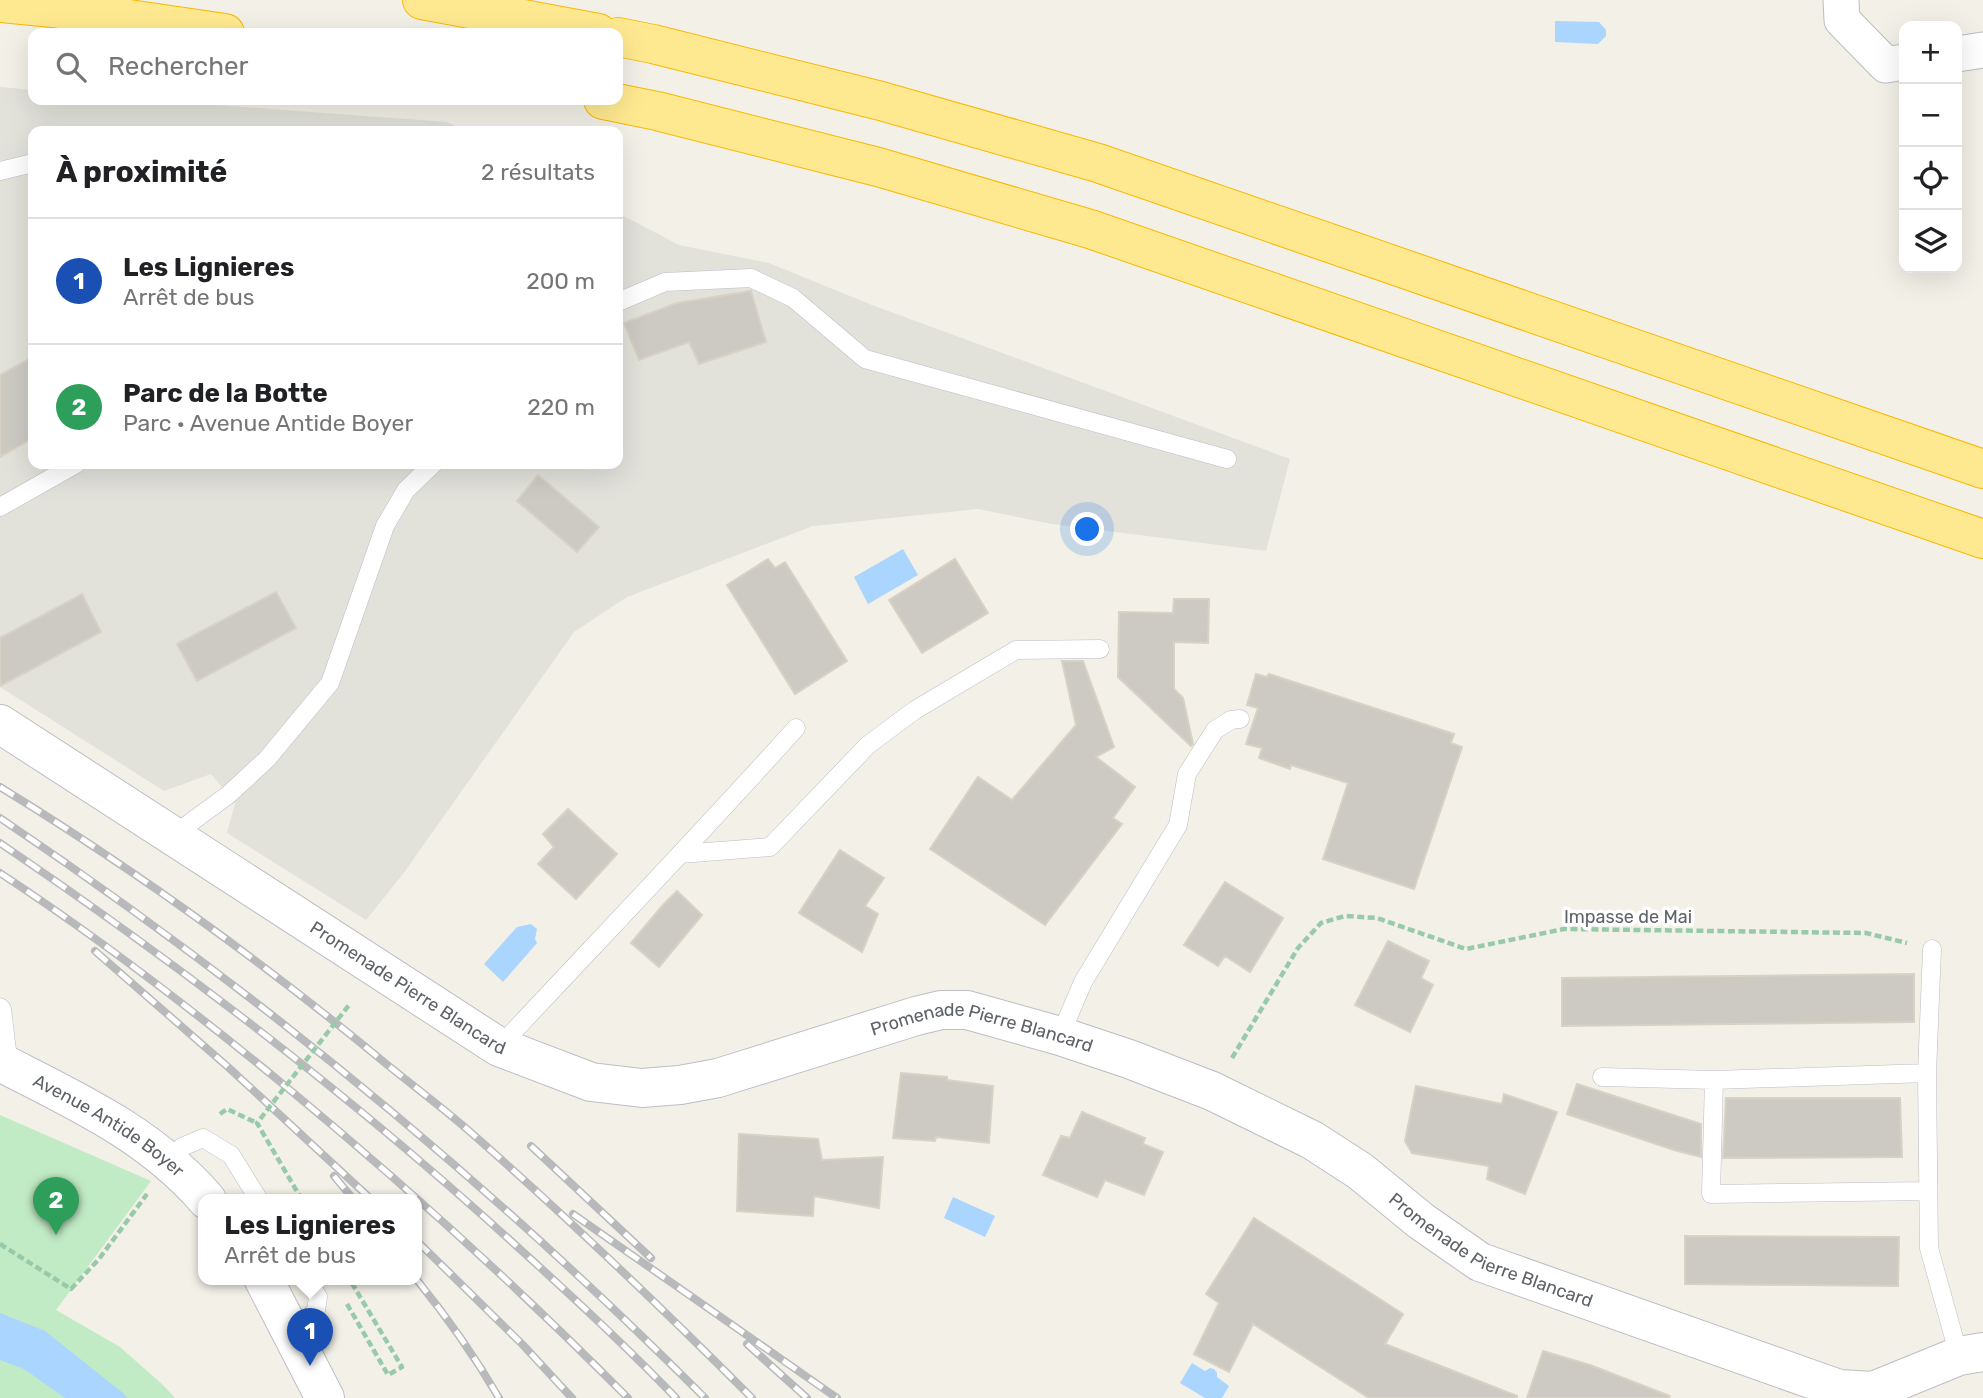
<!DOCTYPE html>
<html lang="fr">
<head>
<meta charset="utf-8">
<style>
  body { margin:0; font-family:Rubik,sans-serif; background:#f2f2f2; color:#202124 }
  .controls { position:absolute; right:21px; top:21px; display:grid; overflow:hidden; border-radius:14px; box-shadow:0 7px 28px #0002 }
  .controls button { width:63px; height:63px; display:grid; place-items:center; padding:0; border:0; border-bottom:2px solid #e0e0e0; background:#fff; color:#202124; font:35px sans-serif }
  .you { position:absolute; left:1088px; top:530px; width:24px; height:24px; margin:-18px; border:5px solid #fff; border-radius:50%; background:#1a73e8; box-shadow:0 0 0 10px #1a73e833 }
  .badge { display:grid; place-items:center; width:46px; height:46px; border-radius:50%; background:#1a73e8; color:#fff; font-size:23px; font-weight:700 }
  .pin { position:absolute; translate:-50% -58px; filter:drop-shadow(0 2px 4px #0008) }
  .pin::after { content:''; position:absolute; top:37px; width:24px; height:21px; background:inherit; clip-path:polygon(0 0,100% 0,50% 100%) }
  .popup { position:absolute; left:198px; top:1194px; width:224px; height:91px; box-sizing:border-box; display:grid; place-content:center; border-radius:14px; background:#fff; filter:drop-shadow(0 2px 5px #0005); font-size:23px; white-space:nowrap; color:#757577 }
  .popup b { font-size:26px; color:#202124 }
  .popup::after { content:''; position:absolute; left:50%; top:100%; margin-left:-14px; border:14px solid transparent; border-top-color:#fff }
  .list { margin:0; padding:0; list-style:none }
  h2 { display:flex; justify-content:space-between; align-items:center; height:91px; margin:0; padding:0 28px; font-size:30px }
  h2 small { font-size:23px; font-weight:400; color:#757577 }
  .list li { display:grid; grid-template-columns:46px 1fr auto; gap:21px; align-items:center; box-sizing:border-box; height:126px; padding:0 28px; border-top:2px solid #e0e0e0 }
  .list b { display:block; font-size:26px; white-space:nowrap }
  .list p { margin:0; font-size:23px; white-space:nowrap; color:#757577 }
  .list em { font-size:23px; font-style:normal; color:#757577 }
  .icon { flex:none; width:38px; height:38px; fill:none; stroke:currentColor; stroke-width:2; stroke-linecap:round; stroke-linejoin:round }
  .map { position:relative; flex:none; width:1983px; height:1398px; overflow:hidden }
  .search { position:absolute; background:#fff; box-shadow:0 7px 28px #0002; left:28px; top:28px; width:595px; height:77px; display:flex; align-items:center; gap:18px; box-sizing:border-box; padding:0 24px; border-radius:14px; color:#757577; font-size:26px }
  .panel { position:absolute; background:#fff; box-shadow:0 7px 28px #0002; left:28px; top:126px; width:595px; height:343px; border-radius:14px }
  .map>svg:first-child { display:block }
  .industrial { fill:#e2e2db }
  .green { fill:#c1ebc4 }
  .water { fill:#a9d5ff }
  .building { fill:#cdcac4; stroke:#d7d2c4; stroke-width:2 }
  .lines { fill:none; stroke-linecap:round; stroke-linejoin:round }
  .service-casing { stroke:#bbbec3; stroke-width:19 }
  .minor-casing { stroke:#bbbec3; stroke-width:37 }
  .tertiary-casing { stroke:#bbbec3; stroke-width:40 }
  .secondary-casing { stroke:#bcbfc6; stroke-width:40 }
  .motorway-casing { stroke:#f8b900; stroke-width:40 }
  .path { stroke:#98caaa; stroke-width:4.5; stroke-dasharray:7 3.5; stroke-linecap:butt }
  .service { stroke:#fff; stroke-width:18 }
  .minor { stroke:#fff; stroke-width:35 }
  .tertiary { stroke:#fff; stroke-width:38 }
  .secondary { stroke:#fff; stroke-width:38 }
  .motorway { stroke:#ffe990; stroke-width:38 }
  .rail-casing { stroke:#b8b9ba; stroke-width:8 }
  .rail { stroke:#fff; stroke-width:5; stroke-dasharray:16; stroke-linecap:butt }
  .path-bridge { stroke:#98caaa; stroke-width:4.5; stroke-dasharray:7 3.5; stroke-linecap:butt }
  .labels { text-anchor:middle; dominant-baseline:central; stroke-width:7; stroke-linejoin:round; paint-order:stroke }
  .street-label { font-size:18px; fill:#5e6269; stroke:#fff }
</style>
</head>
<body>
<div class="map">
<svg width="1983" height="1398" viewBox="0 0 1983 1398">
  <rect width="100%" height="100%" fill="#f2f0e7"/>
  <path class="industrial" d="M 0,87 L 33,90 L 33,100 L 149,100 L 447,122 L 464,131 L 33,131 L 33,464 L 618,464 L 618,213 L 679,245 L 769,263 L 872,305 L 1290,459 L 1266,551 L 1052,524 L 978,509 L 813,526 L 627,597 L 574,632 L 403,874 L 366,920 L 227,833 L 235,803 L 211,774 L 164,791 L 0,687 Z"/>
  <path class="green" d="M 0,1115 L 151,1181 L 56,1310 L 120,1347 L 163,1385 L 175,1398 L 0,1398 Z"/>
  <path class="water" d="M 1555,21 L 1599,22 L 1606,30 L 1606,36 L 1598,44 L 1555,42 Z
    M 903,549 L 918,575 L 868,604 L 854,577 Z
    M 531,924 L 537,929 L 535,939 L 537,943 L 503,982 L 484,964 L 517,927 Z
    M 953,1197 L 995,1216 L 985,1237 L 944,1218 Z
    M 0,1313 L 45,1331 L 123,1393 L 127,1398 L 65,1398 L 24,1369 L 0,1360 Z
    M 1192,1363 L 1205,1371 L 1210,1368 L 1214,1369 L 1217,1373 L 1217,1377 L 1229,1386 L 1222,1398 L 1205,1398 L 1180,1383 Z"/>
  <path class="building" d="M 751,291 L 766,342 L 699,364 L 689,342 L 639,360 L 624,323 L 677,303 Z
    M 33,357 L 33,438 L 0,457 L 0,375 Z
    M 538,475 L 599,527 L 577,552 L 517,501 Z
    M 768,559 L 775,568 L 785,562 L 847,661 L 795,694 L 727,585 Z
    M 955,559 L 988,613 L 922,653 L 889,600 Z
    M 276,592 L 296,628 L 197,681 L 177,644 Z
    M 82,594 L 101,632 L 0,686 L 0,638 Z
    M 1174,599 L 1209,599 L 1208,643 L 1174,642 L 1174,689 L 1183,698 L 1193,744 L 1191,746 L 1118,677 L 1119,612 L 1173,613 Z
    M 1062,661 L 1083,661 L 1114,747 L 1096,757 L 1135,787 L 1113,818 L 1122,824 L 1045,925 L 930,849 L 978,777 L 1012,800 L 1076,725 Z
    M 1256,674 L 1267,677 L 1269,674 L 1454,734 L 1451,743 L 1462,747 L 1414,889 L 1323,859 L 1348,783 L 1291,765 L 1290,769 L 1259,758 L 1262,748 L 1246,744 L 1258,708 L 1247,705 Z
    M 568,809 L 617,854 L 576,899 L 538,864 L 554,847 L 543,834 Z
    M 840,850 L 884,878 L 865,906 L 878,914 L 862,952 L 799,913 Z
    M 1225,882 L 1283,918 L 1250,972 L 1225,956 L 1218,966 L 1184,945 Z
    M 677,891 L 702,915 L 659,967 L 631,943 L 663,905 Z
    M 1388,941 L 1429,961 L 1421,978 L 1433,985 L 1410,1032 L 1355,1005 Z
    M 1914,974 L 1914,1022 L 1562,1026 L 1562,978 Z
    M 901,1073 L 947,1077 L 947,1080 L 993,1086 L 989,1143 L 936,1137 L 935,1141 L 893,1138 Z
    M 1577,1084 L 1701,1124 L 1701,1157 L 1674,1150 L 1567,1114 Z
    M 1416,1086 L 1502,1104 L 1504,1094 L 1557,1112 L 1525,1194 L 1487,1179 L 1489,1166 L 1412,1153 L 1405,1141 Z
    M 1726,1098 L 1900,1098 L 1902,1157 L 1723,1158 Z
    M 1082,1112 L 1145,1138 L 1143,1144 L 1163,1152 L 1144,1195 L 1105,1180 L 1097,1197 L 1043,1175 L 1061,1136 L 1070,1138 Z
    M 739,1134 L 818,1139 L 822,1160 L 883,1157 L 879,1208 L 814,1196 L 813,1216 L 737,1211 Z
    M 1254,1218 L 1403,1314 L 1385,1344 L 1517,1396 L 1517,1398 L 1369,1398 L 1253,1324 L 1229,1372 L 1194,1354 L 1219,1303 L 1206,1294 Z
    M 1685,1236 L 1899,1237 L 1898,1286 L 1685,1284 Z
    M 1543,1351 L 1590,1365 L 1670,1396 L 1669,1398 L 1527,1398 Z"/>
  <g class="lines">
    <g class="service-casing">
      <path id="service" d="M 0,171 L 33,163
        M 618,302 L 665,282 L 751,278 L 793,298 L 865,359 L 1227,459
        M 0,507 L 76,464
        M 172,836 L 228,795 L 267,759 L 330,683 L 385,526 L 406,490 L 433,464
        M 680,854 L 770,847 L 868,745 L 915,710 L 1016,650 L 1100,649
        M 1932,949 L 1927,1073 L 1929,1248 L 1959,1356
        M 0,1007 L 2,1009 L 9,1067
        M 1060,1036 L 1083,982 L 1178,825 L 1187,774 L 1215,730 L 1231,720 L 1240,719
        M 499,1047 C 598,941 699,836 796,728
        M 1602,1077 L 1714,1080 L 1927,1073
        M 1714,1080 L 1711,1194 L 1928,1191
        M 170,1164 L 182,1147 L 203,1138 L 231,1155 L 259,1200
        M 294,1336 L 316,1310 L 318,1297 L 308,1280"/>
    </g>
    <g class="minor-casing">
      <path id="minor" d="M 1841,0 L 1842,20 L 1886,65 L 1904,62
        M 1957,54 L 1983,50"/>
    </g>
    <g class="tertiary-casing">
      <g id="tertiary">
        <path id="s1" d="M 0,724 L 499,1047 L 591,1082 L 642,1088 L 680,1085 L 718,1078 L 916,1016 L 941,1010 L 967,1010 L 1060,1036 L 1129,1059 L 1212,1091 L 1312,1140 L 1360,1171 L 1421,1221 L 1480,1262 L 1839,1389 L 1873,1391 L 1959,1356 L 1983,1352"/>
      </g>
    </g>
    <g class="secondary-casing">
      <g id="secondary">
        <path id="s2" d="M 0,1062 C 76,1101 150,1134 207,1200"/>
        <path d="M 264,1280 L 325,1398"/>
      </g>
    </g>
    <g class="motorway-casing">
      <path id="motorway" d="M 422,0 L 598,33
        M 0,3 L 53,8 L 225,33
        M 618,37 L 653,44 L 881,101 L 1098,163 L 1983,469
        M 603,100 L 657,111 L 878,167 L 1090,229 L 1983,539"/>
    </g>
    <path class="path" d="M 1232,1058 L 1298,948 L 1321,923 L 1345,916 L 1377,918 L 1466,949 L 1564,929 L 1866,933 L 1907,943
      M 220,1114 L 227,1109 L 257,1123
      M 0,1244 L 71,1289 L 99,1259 L 147,1194
      M 347,1304 L 388,1375 L 402,1367 L 350,1280"/>
    <use href="#service" class="service"/>
    <use href="#minor" class="minor"/>
    <use href="#tertiary" class="tertiary"/>
    <use href="#secondary" class="secondary"/>
    <use href="#motorway" class="motorway"/>
    <g class="rail-casing">
      <path id="rail" d="M 0,787 C 137,871 267,965 390,1067 C 416,1088 443,1108 468,1130 C 566,1216 660,1306 752,1398
        M 0,818 C 253,988 489,1182 705,1398
        M 0,843 C 183,967 359,1102 522,1251 C 575,1299 627,1347 676,1398
        M 0,873 C 99,938 193,1010 284,1085 C 404,1184 519,1288 628,1398
        M 95,951 L 228,1067 L 372,1200
        M 531,1146 L 651,1258
        M 334,1176 L 354,1200
        M 573,1214 L 837,1398
        M 417,1241 L 523,1345 L 572,1398
        M 417,1280 C 447,1317 475,1357 499,1398
        M 747,1344 L 807,1398"/>
    </g>
    <use href="#rail" class="rail"/>
    <path class="path-bridge" d="M 302,1200 L 257,1123 L 349,1005"/>
  </g>
  <g class="labels">
    <g class="street-label">
      <text x="1628" y="917">Impasse de Mai</text>
      <text stroke="none"><textPath href="#s1" startOffset="486">Promenade Pierre Blancard</textPath></text>
      <text stroke="none"><textPath href="#s1" startOffset="1096">Promenade Pierre Blancard</textPath></text>
      <text stroke="none"><textPath href="#s2" startOffset="126">Avenue Antide Boyer</textPath></text>
      <text stroke="none"><textPath href="#s1" startOffset="1662">Promenade Pierre Blancard</textPath></text>
    </g>
  </g>
</svg>
<div class="controls">
<button>+</button>
<button>−</button>
<button><svg class="icon" aria-label="locate" viewBox="0 0 24 24"><circle cx="12" cy="12" r="6"/><path d="M12 2v4M12 18v4M2 12h4M18 12h4"/></svg></button>
<button><svg class="icon" aria-label="layers" viewBox="0 0 24 24"><path d="M12 4l9 5-9 5-9-5zM3 14l9 5 9-5"/></svg></button>
</div>
<div class="you"></div>
<div class="pin badge" style="left:310px;top:1366px;background:#1a4fb4">1</div>
<div class="popup"><b>Les Lignieres</b>Arrêt de bus</div>
<div class="pin badge" style="left:56px;top:1235px;background:#2e9e5b">2</div>
<div class="search"><svg class="icon" aria-label="search" viewBox="0 0 24 24"><circle cx="10" cy="10" r="6"/><path d="M15 15l6 6"/></svg>Rechercher</div>
<section class="panel">
<h2>À proximité<small>2 résultats</small></h2>
<ul class="list">
<li><span class="badge" style="background:#1a4fb4">1</span><div><b>Les Lignieres</b><p>Arrêt de bus</p></div><em>200 m</em></li>
<li><span class="badge" style="background:#2e9e5b">2</span><div><b>Parc de la Botte</b><p>Parc · Avenue Antide Boyer</p></div><em>220 m</em></li>
</ul>
</section>
</div>
</body>
</html>
